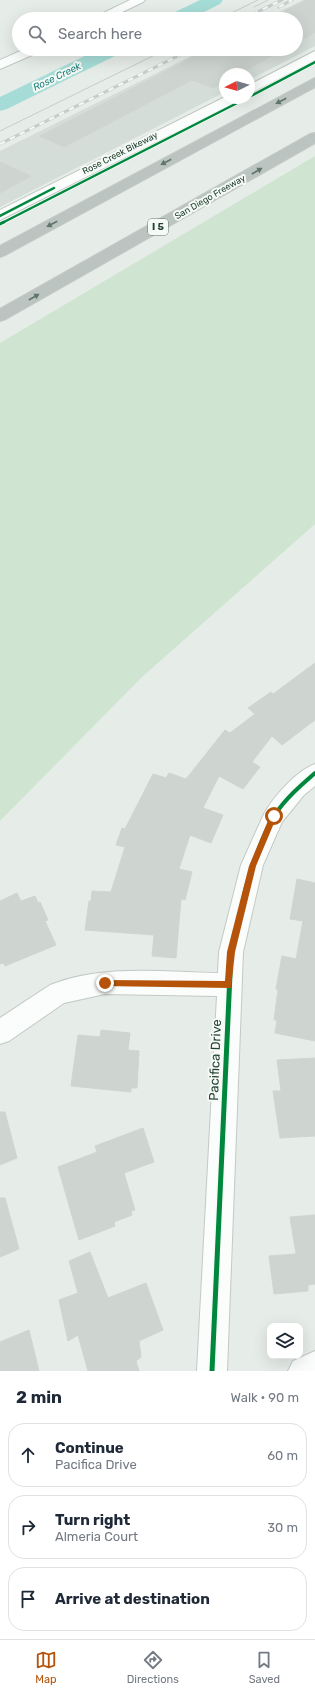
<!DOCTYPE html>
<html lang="en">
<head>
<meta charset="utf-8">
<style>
  body { margin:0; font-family:Rubik,sans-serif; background:#f6f6f7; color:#1f2937 }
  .controls { position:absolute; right:12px; bottom:12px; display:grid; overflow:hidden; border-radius:8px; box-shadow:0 4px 16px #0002 }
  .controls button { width:36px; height:36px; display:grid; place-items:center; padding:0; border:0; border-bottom:1px solid #e0e1e3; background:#fff; color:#1f2937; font:20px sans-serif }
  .compass { position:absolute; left:219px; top:68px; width:36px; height:36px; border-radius:50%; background:#fff; box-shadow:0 4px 16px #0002; rotate:264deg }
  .stop { position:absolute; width:12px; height:12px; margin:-9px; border:3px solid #b45309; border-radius:50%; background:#fff }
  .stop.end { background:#b45309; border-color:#fff; box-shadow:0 1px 4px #0008 }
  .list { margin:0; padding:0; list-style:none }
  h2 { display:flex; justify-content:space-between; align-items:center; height:52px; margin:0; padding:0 16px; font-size:17px }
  h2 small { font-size:13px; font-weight:400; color:#747a83 }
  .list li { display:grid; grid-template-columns:26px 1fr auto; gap:12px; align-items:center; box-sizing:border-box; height:64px; margin:0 8px 8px; padding:0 8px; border:1px solid #e0e1e3; border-radius:16px }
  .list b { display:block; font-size:15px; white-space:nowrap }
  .list p { margin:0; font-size:13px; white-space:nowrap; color:#747a83 }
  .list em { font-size:13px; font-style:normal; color:#747a83 }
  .icon { flex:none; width:22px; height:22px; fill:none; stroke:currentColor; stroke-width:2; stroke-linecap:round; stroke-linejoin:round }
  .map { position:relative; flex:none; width:315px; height:1371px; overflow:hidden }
  .search { position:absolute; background:#fff; box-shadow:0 4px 16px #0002; left:12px; right:12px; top:12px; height:44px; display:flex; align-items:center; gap:10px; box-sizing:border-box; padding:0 14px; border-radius:22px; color:#747a83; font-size:15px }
  .sheet { height:268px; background:#fff }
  nav { display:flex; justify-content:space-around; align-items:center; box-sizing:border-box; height:56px; border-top:1px solid #e0e1e3; background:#fff; font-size:11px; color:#747a83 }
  nav a { display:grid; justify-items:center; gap:2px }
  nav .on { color:#b45309 }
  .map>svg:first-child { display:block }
  .built { fill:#d4ddd7 }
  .green { fill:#cfe5d1 }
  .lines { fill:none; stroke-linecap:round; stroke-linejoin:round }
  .river { fill:#a6dcd7; fill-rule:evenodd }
  .building { fill:#ced5d1; stroke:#cfd5d1 }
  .street-casing { stroke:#c3c9c5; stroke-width:2 }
  .secondary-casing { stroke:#c0c8c3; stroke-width:2 }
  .highway-casing { stroke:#c2cac6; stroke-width:2 }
  .street { fill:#fbfcfc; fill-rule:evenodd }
  .secondary { fill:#fbfcfc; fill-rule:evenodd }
  .highway { fill:#bbc4c0; fill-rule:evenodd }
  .tram { stroke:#c7cdca; stroke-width:1 }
  .rail-casing { stroke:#c7cdca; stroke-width:3 }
  .rail { stroke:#f5faf6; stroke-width:2; stroke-dasharray:5.5; stroke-linecap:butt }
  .cycleway-far3-casing { stroke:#f5faf6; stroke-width:4 }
  .cycleway-far2-casing { stroke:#f5faf6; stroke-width:5 }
  .cycleway-far1-casing { stroke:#f5faf6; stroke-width:6 }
  .cycleway-casing { stroke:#f5faf6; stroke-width:8 }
  .cycleway-far3 { stroke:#00873e; stroke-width:2.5 }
  .cycleway-far2 { stroke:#00873e; stroke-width:3 }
  .cycleway-far1 { stroke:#00873e; stroke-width:4 }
  .cycleway { stroke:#00873e; stroke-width:5 }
  .oneway { fill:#5f756b }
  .route { fill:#b45309 }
  .labels { text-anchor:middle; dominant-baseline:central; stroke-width:4; stroke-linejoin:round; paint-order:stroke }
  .far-street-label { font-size:9px; fill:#224032; stroke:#f5faf6 }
  .far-water-label { font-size:10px; font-style:italic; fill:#197f7a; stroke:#f5faf6 }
  .shield { fill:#f5faf6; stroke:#61786d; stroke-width:1 }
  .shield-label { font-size:10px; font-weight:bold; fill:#224032 }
  .near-street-label { font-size:13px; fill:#224032; stroke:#f5faf6 }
</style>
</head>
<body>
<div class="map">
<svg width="315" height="1371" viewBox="0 0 315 1371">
  <rect width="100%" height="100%" fill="#e6ece8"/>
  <path class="built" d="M 303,0 L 315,0 L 315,46 L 249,80 L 249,74 L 225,74 L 225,92 L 0,207 L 0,151 L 205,49 L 296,49 L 296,19 L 265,19 Z"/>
  <path class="green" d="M 315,156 L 315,524 L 142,677 L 0,821 L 0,343 Z"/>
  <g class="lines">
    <path class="river" d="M 200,0 L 223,0 L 220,4 L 190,19 L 167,19 L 169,15 Z
      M 99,49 L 124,49 L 121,53 L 7,109 L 0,111 L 0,97 Z"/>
  </g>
  <path class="building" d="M 307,0 L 315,0 L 315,32 L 296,43 L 296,16 L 284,11 Z
    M 209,49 L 284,49 L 239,74 L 225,74 L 225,82 L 213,88 L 192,80 L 64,147 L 40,136 Z
    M 0,162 L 31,176 L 0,193 Z
    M 315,663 L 315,720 L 282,745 L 272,736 L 252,762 L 260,767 L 243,789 L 219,776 L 203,808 L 223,815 L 211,843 L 190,835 L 179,869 L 192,872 L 185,900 L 181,899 L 176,958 L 152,956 L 154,935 L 85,930 L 89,901 L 91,901 L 92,891 L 111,892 L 125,847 L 116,845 L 122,828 L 125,829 L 153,774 L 166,778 L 169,773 L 186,779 L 225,730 L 230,733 L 255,714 L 248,708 L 271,692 L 273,694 Z
    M 297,879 L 315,883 L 315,1041 L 275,1033 L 277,1020 L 274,1020 L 278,990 L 276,989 L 282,956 L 296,959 L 303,921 L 290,919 Z
    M 17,893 L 21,901 L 35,896 L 38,903 L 40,902 L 48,920 L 45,921 L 56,945 L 5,966 L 4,963 L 0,964 L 0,901 Z
    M 101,1030 L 130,1033 L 128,1050 L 139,1051 L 137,1088 L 131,1088 L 131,1092 L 71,1086 L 78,1035 L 100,1037 Z
    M 315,1058 L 315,1136 L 280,1138 L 273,1091 L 281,1091 L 277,1060 Z
    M 0,1112 L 5,1112 L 17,1158 L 0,1165 Z
    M 143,1128 L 154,1162 L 124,1173 L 135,1210 L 131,1211 L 132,1215 L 114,1222 L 115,1226 L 79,1240 L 58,1167 L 97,1152 L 95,1146 Z
    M 0,1198 L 5,1198 L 19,1249 L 0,1257 Z
    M 315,1215 L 315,1284 L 308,1285 L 308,1291 L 274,1294 L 269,1256 L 296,1254 L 290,1217 Z
    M 90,1252 L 108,1298 L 146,1283 L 163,1330 L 139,1341 L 141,1357 L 136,1361 L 139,1371 L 88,1371 L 78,1335 L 68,1341 L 59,1300 L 78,1293 L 69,1261 Z
    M 29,1330 L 39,1371 L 0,1371 L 0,1342 Z"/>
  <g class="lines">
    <g class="street-casing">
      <path id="street" d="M 315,764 L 315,786 L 304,795 L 282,822 L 263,865 L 243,952 L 227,1371 L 197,1371 L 217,996 L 105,994 L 64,1003 L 9,1041 L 0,1044 L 0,1018 L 50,985 C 102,964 164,972 218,973 L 219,952 L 241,865 L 263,816 C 272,798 296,771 315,764 Z
        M 315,1351 L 315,1371 L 288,1371 L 293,1361 Z"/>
    </g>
    <g class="secondary-casing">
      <path id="secondary" d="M 130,0 L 145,0 L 143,2 L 108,19 L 93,19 L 95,17 Z
        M 25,49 L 41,49 L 39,52 L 0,69 L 0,60 Z
        M 315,51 L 315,60 L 249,94 L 249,85 Z
        M 225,97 L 239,98 L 238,101 L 0,220 L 0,210 Z"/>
    </g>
    <g class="highway-casing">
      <path id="highway" d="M 315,78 L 315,87 L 5,255 L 0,257 L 0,246 Z
        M 315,133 L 315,143 L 6,319 L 0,321 L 0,309 L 310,134 Z"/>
    </g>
    <use href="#street" class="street"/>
    <use href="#secondary" class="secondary"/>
    <use href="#highway" class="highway"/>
    <path class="tram" d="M 254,7 L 268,0
      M 219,19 L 258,0
      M 0,131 L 167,49"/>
    <g class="rail-casing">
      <path id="rail" d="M 279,7 L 292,0
        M 243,19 L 282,0
        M 0,144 L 192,49"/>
    </g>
    <use href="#rail" class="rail"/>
    <g class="cycleway-far3-casing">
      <path id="cycleway-far3" d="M 249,97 L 315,62
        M 0,216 L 54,188
        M 2,223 L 247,98"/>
    </g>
    <g class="cycleway-far2-casing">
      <path id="cycleway-far2" d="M 0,224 L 4,222"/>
    </g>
    <g class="cycleway-far1-casing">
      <path id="cycleway-far1" d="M 247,886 C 252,865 263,834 274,816 C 285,799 300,786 315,773"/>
    </g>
    <g class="cycleway-casing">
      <path id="cycleway" d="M 212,1371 L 231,952 L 247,885"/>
    </g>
    <use href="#cycleway-far3" class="cycleway-far3"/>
    <use href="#cycleway-far2" class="cycleway-far2"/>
    <use href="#cycleway-far1" class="cycleway-far1"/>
    <use href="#cycleway" class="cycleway"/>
  </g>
  <defs><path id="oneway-solid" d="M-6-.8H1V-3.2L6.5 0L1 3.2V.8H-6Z"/></defs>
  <g class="oneway">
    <use href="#oneway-solid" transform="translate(281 101) rotate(152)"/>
    <use href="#oneway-solid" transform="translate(166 162) rotate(152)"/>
    <use href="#oneway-solid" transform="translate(257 171) rotate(-30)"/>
    <use href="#oneway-solid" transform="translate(52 224) rotate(152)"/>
    <use href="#oneway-solid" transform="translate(34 297) rotate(-30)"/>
  </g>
  <path class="route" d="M 274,813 L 277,816 L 256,866 L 235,952 L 231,988 L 102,986 L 101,983 L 105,980 L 225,981 L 227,952 L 249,866 L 270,816 Z"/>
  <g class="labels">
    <g class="far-street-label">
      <text transform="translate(120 153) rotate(-27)">Rose Creek Bikeway</text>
      <text transform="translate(210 197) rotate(-30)">San Diego Freeway</text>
    </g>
    <g class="far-water-label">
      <text transform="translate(57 77) rotate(-26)">Rose Creek</text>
    </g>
    <rect class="shield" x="148" y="219" width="20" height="16" rx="3"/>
    <g class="shield-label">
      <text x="158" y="227">I 5</text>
    </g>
    <g class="near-street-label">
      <text transform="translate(215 1060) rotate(-88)">Pacifica Drive</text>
    </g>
  </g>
</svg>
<div class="controls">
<button><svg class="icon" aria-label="layers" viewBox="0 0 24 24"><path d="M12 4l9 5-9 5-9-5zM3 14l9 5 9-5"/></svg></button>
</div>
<svg class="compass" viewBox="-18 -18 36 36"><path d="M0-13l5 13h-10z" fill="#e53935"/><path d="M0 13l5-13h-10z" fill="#747a83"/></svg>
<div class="stop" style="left:274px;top:816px"></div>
<div class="stop end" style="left:105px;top:983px"></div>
<div class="search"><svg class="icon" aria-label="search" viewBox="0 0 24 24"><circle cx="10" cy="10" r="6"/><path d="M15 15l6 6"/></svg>Search here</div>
</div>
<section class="sheet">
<h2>2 min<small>Walk · 90 m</small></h2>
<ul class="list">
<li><svg class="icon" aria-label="ahead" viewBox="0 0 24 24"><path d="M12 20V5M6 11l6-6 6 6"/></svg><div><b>Continue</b><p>Pacifica Drive</p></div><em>60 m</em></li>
<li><svg class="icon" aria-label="right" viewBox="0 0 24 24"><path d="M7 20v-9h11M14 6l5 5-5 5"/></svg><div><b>Turn right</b><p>Almeria Court</p></div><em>30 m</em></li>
<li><svg class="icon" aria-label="arrive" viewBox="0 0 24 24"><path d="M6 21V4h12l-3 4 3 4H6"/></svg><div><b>Arrive at destination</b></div></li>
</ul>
</section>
<nav>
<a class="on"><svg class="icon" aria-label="map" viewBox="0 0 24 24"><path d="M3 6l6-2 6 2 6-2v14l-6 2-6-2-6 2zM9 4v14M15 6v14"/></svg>Map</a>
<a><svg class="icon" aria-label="directions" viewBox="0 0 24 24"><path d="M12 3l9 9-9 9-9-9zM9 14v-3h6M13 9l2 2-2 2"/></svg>Directions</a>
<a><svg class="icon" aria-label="saved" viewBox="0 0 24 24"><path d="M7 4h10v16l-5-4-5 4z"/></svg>Saved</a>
</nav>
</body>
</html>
